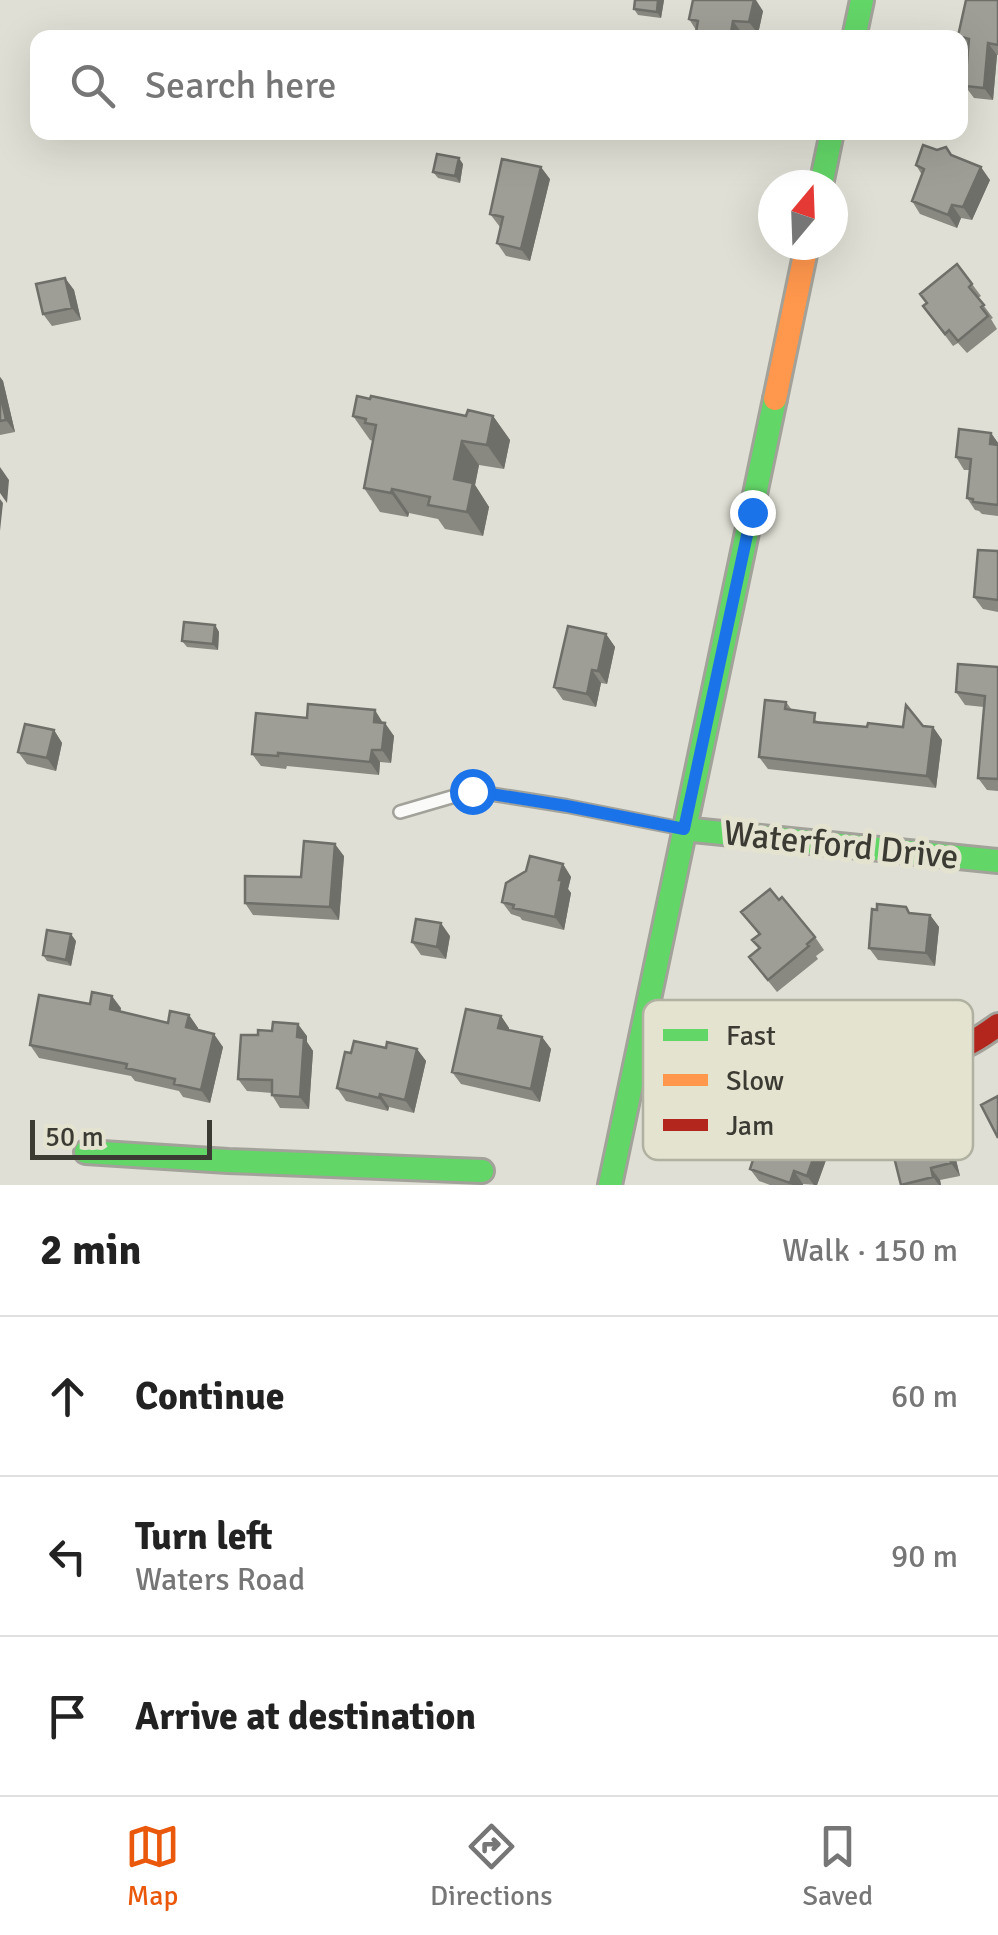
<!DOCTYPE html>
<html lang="en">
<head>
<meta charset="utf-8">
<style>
  body { margin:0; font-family:Signika,sans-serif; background:#f6f6f6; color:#222 }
  .compass { position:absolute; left:758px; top:170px; width:90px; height:90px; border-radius:50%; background:#fff; box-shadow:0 10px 40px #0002; rotate:19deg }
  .scale { position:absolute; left:30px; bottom:25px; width:182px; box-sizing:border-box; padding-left:10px; border:5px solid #3b3b33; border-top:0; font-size:28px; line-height:35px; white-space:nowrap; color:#3b3b33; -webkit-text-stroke:8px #e4e3d0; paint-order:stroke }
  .stop { position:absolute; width:30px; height:30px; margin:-22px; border:8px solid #1a73e8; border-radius:50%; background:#fff }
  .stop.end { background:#1a73e8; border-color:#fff; box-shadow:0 2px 10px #0008 }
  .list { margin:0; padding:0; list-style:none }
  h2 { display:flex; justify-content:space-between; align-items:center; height:130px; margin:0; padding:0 40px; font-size:42px }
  h2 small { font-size:32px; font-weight:400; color:#767676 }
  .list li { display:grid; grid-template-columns:65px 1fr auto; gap:30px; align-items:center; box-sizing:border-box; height:160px; padding:0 40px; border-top:2px solid #e0e0e0 }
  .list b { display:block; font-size:38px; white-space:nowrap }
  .list p { margin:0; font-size:32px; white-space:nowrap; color:#767676 }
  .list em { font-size:32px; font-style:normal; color:#767676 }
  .icon { flex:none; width:55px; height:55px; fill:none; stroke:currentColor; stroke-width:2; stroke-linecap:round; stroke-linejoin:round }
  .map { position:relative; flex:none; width:998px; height:1185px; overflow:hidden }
  .search { position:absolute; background:#fff; box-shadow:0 10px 40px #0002; left:30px; right:30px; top:30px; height:110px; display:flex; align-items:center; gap:25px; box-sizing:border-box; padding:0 35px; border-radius:20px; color:#767676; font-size:38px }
  .sheet { height:610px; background:#fff }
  nav { display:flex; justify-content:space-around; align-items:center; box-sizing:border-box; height:140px; border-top:2px solid #e0e0e0; background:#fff; font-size:28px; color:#767676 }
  nav a { display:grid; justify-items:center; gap:5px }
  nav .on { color:#ea580c }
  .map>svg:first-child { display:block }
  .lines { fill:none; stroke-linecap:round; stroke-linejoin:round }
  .lane-casing { stroke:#a2a29a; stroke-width:16 }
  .fast-casing { stroke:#a2a29a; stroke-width:28 }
  .slow-casing { stroke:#a2a29a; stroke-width:28 }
  .jam-casing { stroke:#a2a29a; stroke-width:28 }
  .lane { stroke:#fafaf9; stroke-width:11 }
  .fast { stroke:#63d668; stroke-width:22 }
  .slow { stroke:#ff974d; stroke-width:22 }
  .jam { stroke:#b3261e; stroke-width:22 }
  .wall { fill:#898881 }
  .shaded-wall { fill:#6f6f69 }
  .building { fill:#9f9e96; stroke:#6f6f69; stroke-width:2.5 }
  .route { stroke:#1a73e8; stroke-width:12 }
  .labels { text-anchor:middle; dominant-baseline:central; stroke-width:10; stroke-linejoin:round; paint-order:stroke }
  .street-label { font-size:35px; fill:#3b3b33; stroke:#e4e3d0 }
  .key { fill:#e4e3d0; stroke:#b1b1a1; stroke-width:2.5 }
  .key-label { font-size:28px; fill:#3b3b33 }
</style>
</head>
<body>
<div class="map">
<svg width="998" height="1185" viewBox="0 0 998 1185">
  <rect width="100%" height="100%" fill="#e0dfd5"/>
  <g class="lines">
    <g class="lane-casing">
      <path id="lane" d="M 400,812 L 472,791 L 567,806 L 679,828"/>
    </g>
    <g class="fast-casing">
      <path id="fast" d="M 854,38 L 862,0
        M 821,185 L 832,132
        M 683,829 L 998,861
        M 86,1152 L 228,1161 L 482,1171
        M 610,1185 L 775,399"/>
    </g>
    <g class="slow-casing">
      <path id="slow" d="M 775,399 L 807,245"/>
    </g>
    <g class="jam-casing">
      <path id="jam" d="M 860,1041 C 892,1045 932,1057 964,1046 C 976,1041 987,1033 998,1025"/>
    </g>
    <use href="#lane" class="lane"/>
    <use href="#fast" class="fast"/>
    <use href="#slow" class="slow"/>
    <use href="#jam" class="jam"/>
  </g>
  <path class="wall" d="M 635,0 L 664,0 L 661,18 L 638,15 L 634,9 Z
    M 998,0 L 998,55 L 997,55 L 993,100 L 974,98 L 965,86 L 968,49 L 958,36 Z
    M 763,11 L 758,34 L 742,33 L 741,38 L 695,38 L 696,30 L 689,19 Z
    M 953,156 L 990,180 L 972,220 L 961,218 L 957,228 L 920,214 L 912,201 L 922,175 L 916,165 Z
    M 463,164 L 460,183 L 438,178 L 433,172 Z
    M 550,179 L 530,261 L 506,256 L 497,243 L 500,227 L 490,214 Z
    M 65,278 L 74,290 L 81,320 L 52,326 L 43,314 Z
    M 972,284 L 981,296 L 978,298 L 993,318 L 991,319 L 997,329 L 967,353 L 958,343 L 953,346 L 923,306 Z
    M 0,377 L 3,381 L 15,432 L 0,435 Z
    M 353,416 L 493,416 L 510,440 L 504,469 L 479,465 L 475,485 L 489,507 L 483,536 L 445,529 L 438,519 L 409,513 L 408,517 L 380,512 L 364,488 L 373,441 L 370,440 Z
    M 991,433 L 998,443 L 998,516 L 982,514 L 979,511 L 975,510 L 967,498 L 970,470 L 964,470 L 956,457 Z
    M 998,551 L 998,612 L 983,609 L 974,597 Z
    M 215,625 L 219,632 L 218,650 L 187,647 L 182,641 Z
    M 606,634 L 615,647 L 607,684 L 601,683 L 596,707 L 563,700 L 554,687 Z
    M 998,667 L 998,791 L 987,790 L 978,778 L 984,707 L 965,705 L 956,692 Z
    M 786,702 L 792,710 L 822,723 L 867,727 L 923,726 L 933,727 L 942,740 L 936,788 L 768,769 L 759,757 Z
    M 307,718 L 383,723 L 394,736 L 391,763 L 380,762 L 379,775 L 287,766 L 286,769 L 261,766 L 252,754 Z
    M 54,730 L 62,743 L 56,771 L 27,764 L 18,752 Z
    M 344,856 L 339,920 L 253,915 L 245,903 Z
    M 563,864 L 571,877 L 568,889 L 571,893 L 564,930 L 522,920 L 520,917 L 511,914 L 502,902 Z
    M 741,912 L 815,937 L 824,950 L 816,956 L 818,959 L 777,992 L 749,957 L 759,949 L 752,940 L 759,935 Z
    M 909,913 L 930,915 L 939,927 L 935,966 L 878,960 L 869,948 Z
    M 450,936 L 446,959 L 421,955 L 412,942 Z
    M 76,941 L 71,966 L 47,961 L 43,955 Z
    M 90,1004 L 121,1008 L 120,1011 L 168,1023 L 189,1015 L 198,1028 L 197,1030 L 223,1047 L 210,1103 L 183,1097 L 179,1091 L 135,1081 L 131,1076 L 39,1058 L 30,1045 Z
    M 501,1016 L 509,1028 L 509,1030 L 542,1037 L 551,1049 L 540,1102 L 461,1084 L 452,1072 Z
    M 754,1016 L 763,1028 L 766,1051 L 775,1064 L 779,1090 L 727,1097 L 722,1089 L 713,1090 L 704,1078 Z
    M 307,1036 L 307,1042 L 313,1051 L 309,1109 L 280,1108 L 272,1095 L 272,1093 L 247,1091 L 238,1079 Z
    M 386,1048 L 417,1049 L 426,1061 L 414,1113 L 389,1107 L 388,1111 L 346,1101 L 337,1088 L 351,1053 Z
    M 794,1108 L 803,1120 L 801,1128 L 830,1149 L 817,1185 L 803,1184 L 803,1185 L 770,1185 L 759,1181 L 750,1169 L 752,1162 L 747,1154 L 761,1131 Z
    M 945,1115 L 960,1176 L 940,1180 L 941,1185 L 901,1185 L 898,1148 L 916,1132 Z"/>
  <path class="shaded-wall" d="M 658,0 L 664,0 L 661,18 L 657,12 Z
    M 754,0 L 756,0 L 763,11 L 758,34 L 749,22 Z
    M 733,21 L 742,33 L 741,38 L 730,38 Z
    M 988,43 L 997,55 L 993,100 L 984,88 Z
    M 459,158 L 463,164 L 460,183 L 455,176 Z
    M 541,167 L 550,179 L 530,261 L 521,249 Z
    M 981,167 L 990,180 L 972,220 L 963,207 Z
    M 952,205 L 961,218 L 957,228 L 948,215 Z
    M 65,278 L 74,290 L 81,320 L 72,308 Z
    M 0,377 L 3,381 L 15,432 L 6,420 L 0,393 Z
    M 493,416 L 510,440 L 504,469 L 487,445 Z
    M 991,433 L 998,443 L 998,456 L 990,444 Z
    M 462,441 L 479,465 L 475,485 L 489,507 L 483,536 L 467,512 L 454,479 Z
    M 0,467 L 9,480 L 7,503 L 0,493 Z
    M 392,489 L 409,513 L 408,517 L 391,493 Z
    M 0,499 L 3,503 L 0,531 Z
    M 215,625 L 219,632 L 218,650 L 213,644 Z
    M 606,634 L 615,647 L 607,684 L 598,671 Z
    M 592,670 L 601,683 L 596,707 L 587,694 Z
    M 375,710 L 383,723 L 374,722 Z
    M 385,723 L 394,736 L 391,763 L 382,750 Z
    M 933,727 L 942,740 L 936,788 L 927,776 Z
    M 54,730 L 62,743 L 56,771 L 47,758 Z
    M 372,750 L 380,762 L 379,775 L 370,762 Z
    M 335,844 L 344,856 L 339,920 L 330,907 Z
    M 563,864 L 571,877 L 568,889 L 571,893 L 564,930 L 555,917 L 559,880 Z
    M 930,915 L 939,927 L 935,966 L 926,953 Z
    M 441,923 L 450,936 L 446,959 L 437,947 Z
    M 71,934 L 76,941 L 71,966 L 66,960 Z
    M 112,996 L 121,1008 L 119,1021 L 110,1009 Z
    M 189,1015 L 198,1028 L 195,1040 L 186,1027 Z
    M 501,1016 L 509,1028 L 507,1040 L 498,1028 Z
    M 754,1016 L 763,1028 L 768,1065 L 759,1052 Z
    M 298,1024 L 307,1036 L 307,1042 L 313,1051 L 309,1109 L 300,1097 L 297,1037 Z
    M 214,1034 L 223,1047 L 210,1103 L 201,1090 Z
    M 542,1037 L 551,1049 L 540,1102 L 531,1089 Z
    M 417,1049 L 426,1061 L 414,1113 L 405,1100 Z
    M 766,1051 L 775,1064 L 779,1090 L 770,1077 Z
    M 380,1094 L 389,1107 L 388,1111 L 379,1098 Z
    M 937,1102 L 945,1115 L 960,1176 L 951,1163 Z
    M 794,1108 L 803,1120 L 798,1136 L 789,1123 Z
    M 821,1137 L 830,1149 L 817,1185 L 814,1185 L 807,1176 Z
    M 931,1168 L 940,1180 L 941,1185 L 939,1185 L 933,1177 Z
    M 794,1171 L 803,1184 L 803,1185 L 792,1185 L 790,1183 Z"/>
  <path class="building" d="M 635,0 L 658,0 L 657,12 L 634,9 Z
    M 693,0 L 754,0 L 749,22 L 733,21 L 730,38 L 695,38 L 698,21 L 689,19 Z
    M 966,0 L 998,0 L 998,45 L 988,43 L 984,88 L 965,86 L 969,39 L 958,36 Z
    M 923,145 L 937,150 L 946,147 L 951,155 L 981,167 L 963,207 L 952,205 L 948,215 L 912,201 L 924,169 L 916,165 Z
    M 437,154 L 459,158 L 455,176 L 433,172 Z
    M 502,159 L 541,167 L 521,249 L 497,243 L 503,217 L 490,214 Z
    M 957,264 L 972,284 L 969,287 L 984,305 L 981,307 L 988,316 L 958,341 L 949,330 L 945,334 L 923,306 L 927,303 L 920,294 Z
    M 65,278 L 72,308 L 43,314 L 36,284 Z
    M 0,393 L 6,420 L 0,421 Z
    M 357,396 L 370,399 L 371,396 L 466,416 L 468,410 L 493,416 L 487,445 L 462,441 L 454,479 L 473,483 L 467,512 L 428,505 L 430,497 L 392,489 L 391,493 L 364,488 L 376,425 L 365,423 L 366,419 L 353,416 Z
    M 959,429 L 991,433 L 990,444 L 998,445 L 998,505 L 973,502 L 973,499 L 967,498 L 971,459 L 956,457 Z
    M 978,550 L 998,551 L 998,600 L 974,597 Z
    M 184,622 L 215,625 L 213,644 L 182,641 Z
    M 568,626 L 606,634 L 598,671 L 592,670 L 587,694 L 554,687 Z
    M 958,664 L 998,667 L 998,779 L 978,778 L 985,696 L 956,692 Z
    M 765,700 L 786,702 L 785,709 L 815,713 L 814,722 L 867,727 L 868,723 L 903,727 L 906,705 L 923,726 L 933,727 L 927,776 L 759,757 Z
    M 308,704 L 375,710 L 374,722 L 385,723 L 382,750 L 372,750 L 370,762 L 278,753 L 278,756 L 252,754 L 256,713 L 307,718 Z
    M 25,724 L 54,730 L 47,758 L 18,752 Z
    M 304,841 L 335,844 L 330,907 L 245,903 L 245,876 L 301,877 Z
    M 530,856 L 563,864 L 559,880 L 562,880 L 555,917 L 513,908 L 514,905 L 502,902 L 506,883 L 526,871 Z
    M 770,889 L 779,900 L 782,897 L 815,937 L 807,944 L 809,946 L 768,980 L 749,957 L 760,948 L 752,940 L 760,934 L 741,912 Z
    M 877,904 L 906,907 L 909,913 L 930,915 L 926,953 L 869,948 L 872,909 L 877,910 Z
    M 416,919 L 441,923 L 437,947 L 412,942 Z
    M 47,930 L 71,934 L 66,960 L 43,955 Z
    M 92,992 L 112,996 L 110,1009 L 168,1023 L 170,1011 L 189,1015 L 186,1027 L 214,1034 L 201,1090 L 174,1084 L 175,1079 L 126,1068 L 127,1064 L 30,1045 L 39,995 L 90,1004 Z
    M 466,1009 L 501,1016 L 498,1028 L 542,1037 L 531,1089 L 452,1072 Z
    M 273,1022 L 298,1024 L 297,1037 L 304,1038 L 300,1097 L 272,1095 L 272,1080 L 238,1079 L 241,1035 L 258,1035 L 258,1030 L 272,1031 Z
    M 354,1041 L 386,1048 L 387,1042 L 417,1049 L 405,1100 L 380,1094 L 379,1098 L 337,1088 L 345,1052 L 351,1053 Z
    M 998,1096 L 998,1138 L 981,1105 Z
    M 772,1100 L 794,1108 L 789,1123 L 821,1137 L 807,1176 L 794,1171 L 790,1183 L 750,1169 L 754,1157 L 747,1154 L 744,1147 L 746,1139 L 761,1131 Z
    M 937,1102 L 951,1163 L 931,1168 L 933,1177 L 901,1185 L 892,1149 L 898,1148 L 896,1137 L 916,1132 L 910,1109 Z"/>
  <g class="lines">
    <path class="route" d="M 472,791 L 567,806 L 684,829 L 752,512"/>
  </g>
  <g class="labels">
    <g class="street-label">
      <text transform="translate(841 845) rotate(6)">Waterford Drive</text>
    </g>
  </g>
  <rect x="643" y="1000" width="330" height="160" rx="15" class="key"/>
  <rect x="663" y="1029" width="45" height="12" fill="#63d668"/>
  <rect x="663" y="1074" width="45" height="12" fill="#ff974d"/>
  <rect x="663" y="1119" width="45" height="12" fill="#b3261e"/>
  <g class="key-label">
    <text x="726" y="1045">Fast</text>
    <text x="726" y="1090">Slow</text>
    <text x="726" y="1135">Jam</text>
  </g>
</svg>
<svg class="compass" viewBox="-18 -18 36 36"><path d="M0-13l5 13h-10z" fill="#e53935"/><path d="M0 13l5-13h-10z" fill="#767676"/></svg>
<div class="scale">50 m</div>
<div class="stop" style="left:472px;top:791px"></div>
<div class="stop end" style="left:752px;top:512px"></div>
<div class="search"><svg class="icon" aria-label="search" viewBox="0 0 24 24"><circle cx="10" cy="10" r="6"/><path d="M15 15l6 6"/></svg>Search here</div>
</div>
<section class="sheet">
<h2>2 min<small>Walk · 150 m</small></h2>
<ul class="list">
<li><svg class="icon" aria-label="ahead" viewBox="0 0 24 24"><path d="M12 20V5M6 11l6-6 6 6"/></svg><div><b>Continue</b></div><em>60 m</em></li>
<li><svg class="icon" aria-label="left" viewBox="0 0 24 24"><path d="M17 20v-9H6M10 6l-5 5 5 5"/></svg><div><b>Turn left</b><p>Waters Road</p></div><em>90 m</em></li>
<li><svg class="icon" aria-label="arrive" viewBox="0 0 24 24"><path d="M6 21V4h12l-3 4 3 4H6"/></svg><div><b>Arrive at destination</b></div></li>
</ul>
</section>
<nav>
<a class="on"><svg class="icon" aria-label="map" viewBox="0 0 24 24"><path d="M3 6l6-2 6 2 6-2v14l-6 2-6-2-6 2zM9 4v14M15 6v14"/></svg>Map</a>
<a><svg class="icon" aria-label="directions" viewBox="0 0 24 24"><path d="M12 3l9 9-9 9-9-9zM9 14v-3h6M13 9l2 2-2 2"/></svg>Directions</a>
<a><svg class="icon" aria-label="saved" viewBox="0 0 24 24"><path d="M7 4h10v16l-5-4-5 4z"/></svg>Saved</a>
</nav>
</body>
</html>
